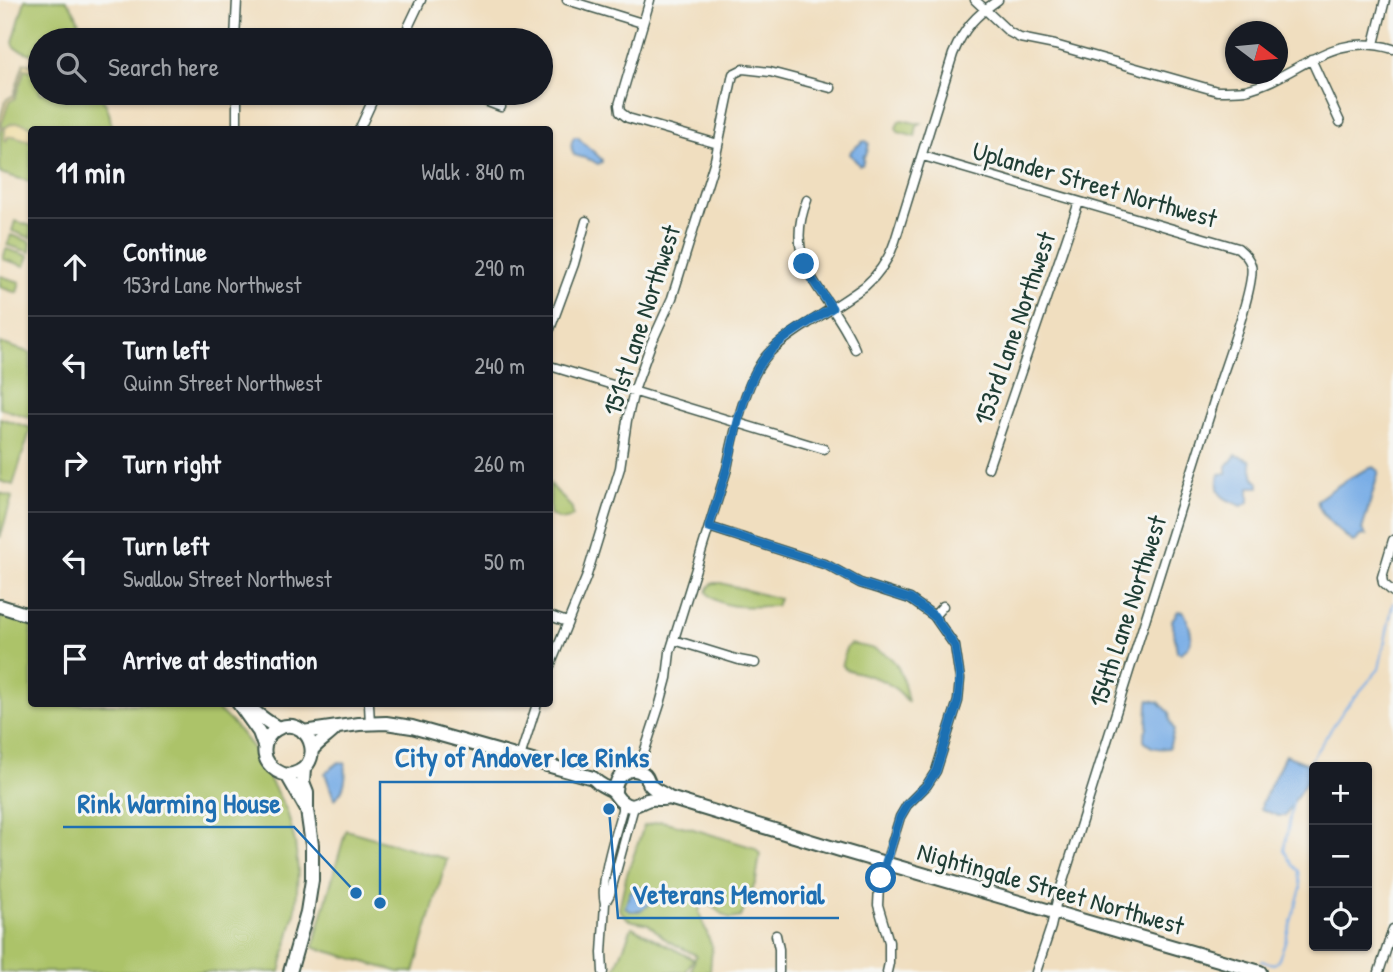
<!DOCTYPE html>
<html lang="en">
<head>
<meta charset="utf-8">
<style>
  body { margin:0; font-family:"Patrick Hand",sans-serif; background:#20242c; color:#f1f3f6 }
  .controls { position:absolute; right:21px; bottom:21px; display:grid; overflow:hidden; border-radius:7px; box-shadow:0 2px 5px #0004 }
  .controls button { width:63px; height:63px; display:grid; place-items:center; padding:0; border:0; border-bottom:2px solid #363941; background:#171b24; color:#f1f3f6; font:35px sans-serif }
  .compass { position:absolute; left:1225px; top:21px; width:63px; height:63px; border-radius:50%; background:#171b24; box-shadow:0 2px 5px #0004; rotate:106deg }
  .stop { position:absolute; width:21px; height:21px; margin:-16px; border:5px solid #1f6fb2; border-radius:50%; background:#fff }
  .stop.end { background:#1f6fb2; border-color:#fff; box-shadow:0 2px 7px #0008 }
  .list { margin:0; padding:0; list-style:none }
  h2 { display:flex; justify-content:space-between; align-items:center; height:91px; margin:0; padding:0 28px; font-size:30px }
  h2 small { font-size:23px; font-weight:400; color:#9ea1a6 }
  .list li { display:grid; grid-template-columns:46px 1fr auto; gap:21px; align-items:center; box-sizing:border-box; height:98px; padding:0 28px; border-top:2px solid #363941 }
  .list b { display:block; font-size:26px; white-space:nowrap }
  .list p { margin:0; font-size:23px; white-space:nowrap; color:#9ea1a6 }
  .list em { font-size:23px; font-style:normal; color:#9ea1a6 }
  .icon { flex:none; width:38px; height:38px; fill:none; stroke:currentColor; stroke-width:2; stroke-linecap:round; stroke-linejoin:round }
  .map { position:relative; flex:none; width:1393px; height:972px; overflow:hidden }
  .search { position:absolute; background:#171b24; box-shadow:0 2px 5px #0004; left:28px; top:28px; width:525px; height:77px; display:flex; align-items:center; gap:18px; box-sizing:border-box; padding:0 24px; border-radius:38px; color:#9ea1a6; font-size:26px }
  .panel { position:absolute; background:#171b24; box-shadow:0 2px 5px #0004; left:28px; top:126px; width:525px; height:581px; border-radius:7px }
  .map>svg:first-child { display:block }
  .green { fill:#acc369; stroke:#66804e; stroke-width:2 }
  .sand { fill:#eeda9e; stroke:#868c69; stroke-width:2 }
  .water { fill:#79ade6; stroke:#4c758d; stroke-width:2 }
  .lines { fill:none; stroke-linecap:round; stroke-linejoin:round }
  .stream { stroke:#79ade6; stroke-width:2 }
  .street-casing { stroke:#3e5549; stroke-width:11 }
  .secondary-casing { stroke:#3e5549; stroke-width:16 }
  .street { stroke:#fff; stroke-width:8 }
  .secondary { stroke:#fff; stroke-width:12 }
  .route { stroke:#1f6fb2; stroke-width:9 }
  .labels { text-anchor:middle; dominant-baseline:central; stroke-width:6; stroke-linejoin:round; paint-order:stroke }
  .street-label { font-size:26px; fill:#1f3d34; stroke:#f6f6f2 }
  .leader { fill:none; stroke:#1f6fb2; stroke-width:2.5 }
  .callout-dot { fill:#1f6fb2; stroke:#f6f6f2; stroke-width:2.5 }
  .callout-label { font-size:28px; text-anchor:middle; font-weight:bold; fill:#1f6fb2; stroke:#f6f6f2; stroke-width:6; stroke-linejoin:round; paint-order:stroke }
</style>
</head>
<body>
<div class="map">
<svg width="1393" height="972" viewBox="0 0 1393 972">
  <rect width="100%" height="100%" fill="#f6f6f2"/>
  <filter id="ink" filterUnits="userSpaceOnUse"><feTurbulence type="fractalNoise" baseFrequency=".0143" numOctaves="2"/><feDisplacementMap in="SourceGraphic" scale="14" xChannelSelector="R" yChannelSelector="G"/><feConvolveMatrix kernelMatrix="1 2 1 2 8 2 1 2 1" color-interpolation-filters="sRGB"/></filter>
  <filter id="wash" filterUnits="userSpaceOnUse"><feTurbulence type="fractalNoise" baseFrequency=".00686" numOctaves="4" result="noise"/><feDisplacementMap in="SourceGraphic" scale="28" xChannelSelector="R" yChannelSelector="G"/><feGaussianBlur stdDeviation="1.57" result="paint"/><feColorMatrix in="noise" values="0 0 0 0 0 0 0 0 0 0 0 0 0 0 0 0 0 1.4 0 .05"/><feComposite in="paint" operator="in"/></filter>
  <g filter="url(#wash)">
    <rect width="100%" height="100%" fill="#f0debf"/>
    <path class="green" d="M 25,0 L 66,0 C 77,13 81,24 82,40 L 40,40 L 40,57 L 15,48 L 13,42 Z
      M 24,63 L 40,68 L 40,93 L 97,93 C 108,103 111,115 111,129 L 32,130 L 31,182 L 0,173 L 0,119 L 6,100 L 14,95 Z
      M 902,120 L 915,123 L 921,123 L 917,126 L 915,137 L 898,132 L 896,128 L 899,121 Z
      M 15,221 L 31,226 L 31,238 L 12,231 Z
      M 11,235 L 31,242 L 30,252 L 7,245 Z
      M 6,249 L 29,256 L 25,266 L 3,259 Z
      M 0,276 L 20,282 L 17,293 L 0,287 Z
      M 0,343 L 31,353 L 31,418 L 0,408 Z
      M 0,418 L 31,428 L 13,485 L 0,481 Z
      M 550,484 L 572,508 L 573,516 C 563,522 559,519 550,515 Z
      M 0,493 L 12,497 L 0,538 Z
      M 713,583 L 721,583 L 779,599 L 776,606 C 756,606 719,611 707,592 L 709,587 Z
      M 0,613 L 31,624 L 32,704 L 212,704 L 235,726 L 252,747 L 287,811 L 295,842 L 298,871 L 296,908 L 280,972 L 0,972 Z
      M 850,644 C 894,650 900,661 908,702 C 890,678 872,677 845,669 L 842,664 L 846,648 Z
      M 661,821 L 690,828 L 755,848 L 760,854 L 756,881 L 741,917 L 730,919 L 702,900 L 699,912 L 712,947 L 710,972 L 691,972 L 696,955 L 668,941 L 648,924 L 629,920 L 619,909 L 626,877 L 644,826 Z
      M 346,830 L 447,859 L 414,972 L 399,972 L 313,947 Z
      M 632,927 L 693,959 L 686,972 L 614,972 Z"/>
    <path class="sand" d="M 24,63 L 40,68 L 40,73 L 25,69 L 15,98 L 9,102 L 1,126 L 5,128 C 15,119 26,123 35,129 L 32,130 L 31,144 L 30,141 L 14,136 L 8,137 L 6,141 L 4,140 L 5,130 L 0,129 L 0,119 L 6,100 L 14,95 Z"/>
    <path class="water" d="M 574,137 L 578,137 C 585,146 594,151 602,160 L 602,162 L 598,164 L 591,160 L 574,155 C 571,148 570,144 574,137 Z
      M 866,141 L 869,143 L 867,153 L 863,157 L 864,159 L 862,165 L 859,165 L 850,154 L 851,151 L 862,142 Z
      M 1236,455 L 1250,460 L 1254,478 L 1259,483 L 1259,487 L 1249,487 L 1249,502 L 1242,506 C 1223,499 1214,495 1219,474 L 1227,473 L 1227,466 Z
      M 1374,467 L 1379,471 L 1362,530 L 1366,535 L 1360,536 L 1356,541 L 1353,542 C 1340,531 1320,517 1317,500 C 1335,488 1353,473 1374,467 Z
      M 1178,611 L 1184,612 C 1190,627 1198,643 1181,653 L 1177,652 L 1172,620 Z
      M 1149,700 L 1159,702 L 1169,712 L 1170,721 L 1174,730 L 1169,748 C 1159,749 1151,749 1144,741 L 1144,735 L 1147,727 L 1148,703 Z
      M 1285,755 L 1309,764 L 1314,769 L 1285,816 L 1278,816 L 1261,809 L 1262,803 Z
      M 339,762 L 345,763 C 347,776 345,792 334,799 L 325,773 Z
      M 636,887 L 645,888 L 650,898 L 649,905 L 640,911 L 630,911 L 625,907 L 630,892 Z"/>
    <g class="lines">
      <path class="stream" d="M 1308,764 L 1343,711 L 1379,669 L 1393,603
        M 1261,961 L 1274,964 L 1278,961 L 1284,945 L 1301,888 L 1299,871 L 1293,865 L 1284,850 L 1293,802"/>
    </g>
  </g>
  <g filter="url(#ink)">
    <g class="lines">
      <g class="street-casing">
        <path id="street" d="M 567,0 L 642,23
          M 650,0 L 619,105 L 620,112 L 628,118 L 718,144
          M 975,0 L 1009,32 L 1020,38 L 1055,45 L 1217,91 C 1227,91 1235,91 1245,90 C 1300,77 1328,30 1393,49
          M 235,40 L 237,0
          M 402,40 L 421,0
          M 1374,44 L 1385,0
          M 1311,59 L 1340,122
          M 237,93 L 237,130
          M 464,93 L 501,107
          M 359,130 L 376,93
          M 923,156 L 1238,248 C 1244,253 1249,258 1251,265 C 1256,282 1228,358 1221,379 L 1057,900 L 1051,927 L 1036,972
          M 807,200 C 780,267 832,293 855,349
          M 550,329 L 574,264 L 586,221
          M 550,366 L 824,449
          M 988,468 L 1079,202
          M 709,527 L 827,565 L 860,583 L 910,599 L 934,616 L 955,646 L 960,679 L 958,701 L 936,771 L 927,785 L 907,805 L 900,817 L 879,886 L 878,905 L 889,942 L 889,963 L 887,972
          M 1393,540 L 1382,577 L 1383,583 L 1393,592
          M 550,616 L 567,622
          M 934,616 L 943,606
          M 674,640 L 739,660 L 755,663
          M 550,666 L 586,578 L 620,468 L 627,420 L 634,391 L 651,344 L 672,298 L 715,160 L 733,74 L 743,69 L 770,72 L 831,88
          M 369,704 L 370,724
          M 520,757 L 537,704
          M 632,771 L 642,759 L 660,704 L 667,678 L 670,652 L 727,469 C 733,437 746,378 768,354 C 779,342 793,333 807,324 C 826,312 846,300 865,286 C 880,273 889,259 895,241 L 953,54 C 964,28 975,16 998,0
          M 605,903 L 610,894 L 633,810 L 636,806
          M 776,935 L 779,949 L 779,972
          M 603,972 L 602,953 L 605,903 C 599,884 616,831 622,810 L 622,803
          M 1379,972 L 1393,929"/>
      </g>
      <g class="secondary-casing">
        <path id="secondary" d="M 0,606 L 32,616
          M 239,704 L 259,732 L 264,746
          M 243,704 C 256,711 265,722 279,728
          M 303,732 L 359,724 L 386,723 L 412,727 L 593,778 C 600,786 603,785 611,790 C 616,793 617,799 622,802 C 632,810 638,803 647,800 C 654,797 662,801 669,798
          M 312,750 C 319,741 328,737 336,728
          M 287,775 C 328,770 312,717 281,727 C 274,730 268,735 266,742 C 260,759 272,771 287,775 L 307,810
          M 615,793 C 614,776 631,762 645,775 C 648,778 648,782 650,785 C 655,791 664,793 669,798 L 840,850 L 1260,972
          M 290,972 L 307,912 L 312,880 L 312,845 L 307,810 L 307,793 L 303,783 L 304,768"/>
      </g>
      <use href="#street" class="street"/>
      <use href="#secondary" class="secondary"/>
    </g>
  </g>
  <g class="lines" filter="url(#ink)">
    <path class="route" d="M 804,264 L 810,276 L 832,308 C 810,322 784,335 767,355 C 742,384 736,435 726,471 C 721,490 714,509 709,527 L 827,565 L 860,583 L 910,599 L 934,616 L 955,646 L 960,679 L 958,701 L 936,771 L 927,785 L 907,805 L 900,817 L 881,878"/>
  </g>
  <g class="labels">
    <g class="street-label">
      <text transform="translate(1095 184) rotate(16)">Uplander Street Northwest</text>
      <text transform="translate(641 320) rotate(-72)">151st Lane Northwest</text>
      <text transform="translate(1014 328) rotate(-71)">153rd Lane Northwest</text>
      <text transform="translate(1127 611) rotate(-72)">154th Lane Northwest</text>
      <text transform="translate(1051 888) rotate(16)">Nightingale Street Northwest</text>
    </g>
  </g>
  <path class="leader" d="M380 903L380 782H663M356 893L294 827H63M609 809L618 918H839"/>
  <g class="callout-dot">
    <circle cx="380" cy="903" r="7"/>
    <circle cx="356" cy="893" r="7"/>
    <circle cx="609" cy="809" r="7"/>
  </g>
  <g class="callout-label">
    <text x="522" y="767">City of Andover Ice Rinks</text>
    <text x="179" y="813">Rink Warming House</text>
    <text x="728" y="904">Veterans Memorial</text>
  </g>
</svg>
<div class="controls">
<button>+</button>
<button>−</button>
<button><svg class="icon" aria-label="locate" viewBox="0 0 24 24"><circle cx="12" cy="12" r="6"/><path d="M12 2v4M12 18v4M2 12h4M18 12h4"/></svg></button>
</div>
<svg class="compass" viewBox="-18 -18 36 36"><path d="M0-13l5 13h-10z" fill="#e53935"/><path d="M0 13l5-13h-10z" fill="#9ea1a6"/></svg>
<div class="stop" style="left:881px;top:878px"></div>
<div class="stop end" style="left:804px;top:264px"></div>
<div class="search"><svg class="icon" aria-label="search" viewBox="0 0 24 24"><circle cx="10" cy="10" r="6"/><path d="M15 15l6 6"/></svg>Search here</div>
<section class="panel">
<h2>11 min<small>Walk · 840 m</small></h2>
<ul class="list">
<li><svg class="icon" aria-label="ahead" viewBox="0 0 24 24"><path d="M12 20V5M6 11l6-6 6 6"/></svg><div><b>Continue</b><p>153rd Lane Northwest</p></div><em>290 m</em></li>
<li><svg class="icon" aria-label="left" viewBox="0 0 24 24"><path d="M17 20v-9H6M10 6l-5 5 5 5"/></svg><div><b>Turn left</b><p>Quinn Street Northwest</p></div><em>240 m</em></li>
<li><svg class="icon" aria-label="right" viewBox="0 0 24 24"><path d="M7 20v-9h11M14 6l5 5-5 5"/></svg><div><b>Turn right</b></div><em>260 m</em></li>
<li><svg class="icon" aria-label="left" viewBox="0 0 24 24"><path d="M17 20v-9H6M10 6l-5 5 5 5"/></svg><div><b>Turn left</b><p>Swallow Street Northwest</p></div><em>50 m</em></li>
<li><svg class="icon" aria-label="arrive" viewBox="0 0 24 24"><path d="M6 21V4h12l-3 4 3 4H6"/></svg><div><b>Arrive at destination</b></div></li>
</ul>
</section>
</div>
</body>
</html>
